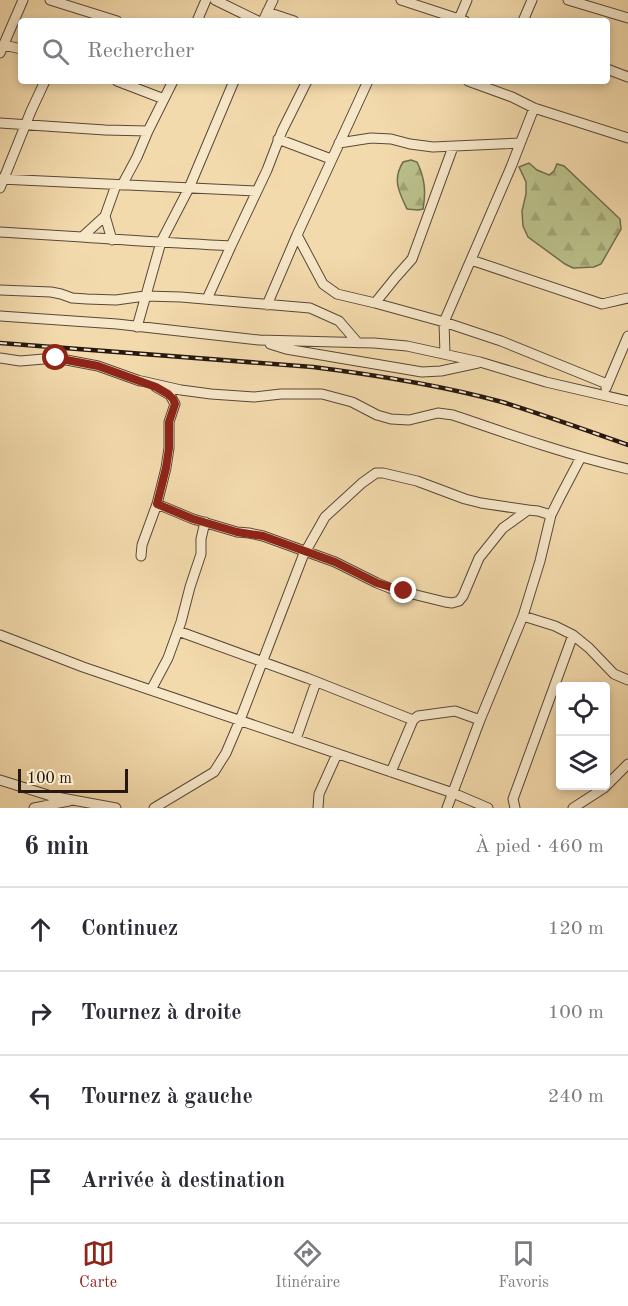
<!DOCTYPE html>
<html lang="fr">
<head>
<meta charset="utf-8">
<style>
  body { margin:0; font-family:"Old Standard TT",serif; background:#f2f2f3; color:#2b2b33 }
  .controls { position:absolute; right:18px; bottom:18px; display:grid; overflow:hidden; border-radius:6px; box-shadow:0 3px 9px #0003 }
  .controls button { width:54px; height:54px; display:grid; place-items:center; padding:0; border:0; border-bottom:2px solid #e1e1e2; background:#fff; color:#2b2b33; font:30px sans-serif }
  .scale { position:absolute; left:18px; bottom:15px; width:110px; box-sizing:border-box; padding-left:6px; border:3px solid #251711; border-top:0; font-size:16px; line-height:21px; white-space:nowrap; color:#251711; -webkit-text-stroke:4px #f7e7c9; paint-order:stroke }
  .stop { position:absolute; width:18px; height:18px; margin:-14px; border:4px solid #8f2418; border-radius:50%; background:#fff }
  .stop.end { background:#8f2418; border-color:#fff; box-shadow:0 2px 6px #0008 }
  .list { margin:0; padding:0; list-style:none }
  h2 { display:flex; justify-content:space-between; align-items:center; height:78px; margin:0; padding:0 24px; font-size:26px }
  h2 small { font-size:20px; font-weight:400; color:#7c7c81 }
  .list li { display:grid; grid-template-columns:39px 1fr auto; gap:18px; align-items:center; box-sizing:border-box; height:84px; padding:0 24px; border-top:2px solid #e1e1e2 }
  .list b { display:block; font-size:22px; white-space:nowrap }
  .list em { font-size:20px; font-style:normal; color:#7c7c81 }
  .icon { flex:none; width:33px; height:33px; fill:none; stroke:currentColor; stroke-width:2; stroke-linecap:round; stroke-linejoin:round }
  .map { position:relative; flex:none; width:628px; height:808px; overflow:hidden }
  .search { position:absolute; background:#fff; box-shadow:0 3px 9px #0003; left:18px; right:18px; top:18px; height:66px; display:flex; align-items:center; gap:15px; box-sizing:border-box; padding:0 21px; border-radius:6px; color:#7c7c81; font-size:22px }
  .sheet { height:414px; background:#fff }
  nav { display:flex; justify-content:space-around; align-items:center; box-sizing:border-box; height:84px; border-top:2px solid #e1e1e2; background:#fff; font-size:16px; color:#7c7c81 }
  nav a { display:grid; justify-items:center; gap:3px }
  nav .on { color:#8f2418 }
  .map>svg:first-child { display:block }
  .forest { fill:url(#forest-firs); stroke:#706c4e; stroke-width:1.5 }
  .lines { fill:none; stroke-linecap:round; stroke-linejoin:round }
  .minor-casing { stroke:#584838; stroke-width:11 }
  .minor { stroke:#f7e7c9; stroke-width:9 }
  .rail-casing { stroke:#251711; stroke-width:4.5 }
  .rail { stroke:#f7e7c9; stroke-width:2; stroke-dasharray:7; stroke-linecap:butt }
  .route { stroke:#8f2418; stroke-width:8 }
</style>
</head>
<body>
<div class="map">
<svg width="628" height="808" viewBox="0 0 628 808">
  <defs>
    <pattern id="forest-firs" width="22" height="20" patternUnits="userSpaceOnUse" patternTransform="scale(1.5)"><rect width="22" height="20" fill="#bac08a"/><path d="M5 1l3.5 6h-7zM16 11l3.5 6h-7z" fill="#a0a476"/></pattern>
  </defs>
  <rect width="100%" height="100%" fill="#f3daac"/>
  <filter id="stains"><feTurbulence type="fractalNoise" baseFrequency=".00333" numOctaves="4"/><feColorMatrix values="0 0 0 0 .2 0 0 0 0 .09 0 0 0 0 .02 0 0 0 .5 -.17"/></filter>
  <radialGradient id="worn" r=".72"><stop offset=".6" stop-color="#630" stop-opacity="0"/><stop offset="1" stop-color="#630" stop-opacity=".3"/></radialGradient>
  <path class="forest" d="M 411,160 L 417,162 C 425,178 426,192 423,209 L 418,210 L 407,209 C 399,192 392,180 403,162 Z
    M 529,163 L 537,170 L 549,175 L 554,171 L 557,164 L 564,166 L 620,219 L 621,229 L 601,264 L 594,267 L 573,268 L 565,264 L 528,237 L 523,226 L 522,211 L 526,194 L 526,182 L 519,167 Z"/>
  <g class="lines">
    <g class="minor-casing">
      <path id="minor" d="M 50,0 L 117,21
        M 215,0 L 258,21
        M 401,0 L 465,21
        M 568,0 L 628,18
        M 267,12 L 294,21
        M 459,19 L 467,0
        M 197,21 L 206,0
        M 263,21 L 273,0
        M 523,21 L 532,0
        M 4,45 L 21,49
        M 0,53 L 23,0
        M 607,69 L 628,77
        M 468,81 L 512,97 L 534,108 L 628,138
        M 164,99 L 173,81
        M 0,123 L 105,130 L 148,131 L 164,99 L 117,81
        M 278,139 L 331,159
        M 339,143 L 371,138 L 391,139 L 410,144 L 433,147 L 520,143
        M 0,179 L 256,191
        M 122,185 L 137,157 L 148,131
        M 0,188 L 31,111 L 45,81
        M 0,232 L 82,237 L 105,216
        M 297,235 L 368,81
        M 82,237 C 132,241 182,243 231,246 L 207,299
        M 112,240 L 105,216 L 116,185
        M 231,246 L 267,170 L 282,131 L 307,81
        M 471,260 L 602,304 L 628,298
        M 0,290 L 51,292 L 61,294 L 72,298 L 87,299 L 116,300 L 145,296 L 181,297 L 310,308 L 339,321 L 358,343
        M 375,303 L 444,322 L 511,167 L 534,108
        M 267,305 L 297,235 L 323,284 L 337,294 L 375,303 L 396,277 L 412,259 L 453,147
        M 0,316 L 117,324 L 259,340 L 374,343 L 407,346 L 480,362 L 546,382 L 628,401
        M 137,327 L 161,242 L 189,188 L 234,81
        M 270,344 L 286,349 L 422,372 L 441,371 L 478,363
        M 445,354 L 444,322 L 501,341 L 607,384
        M 0,358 L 20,361 L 56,358 L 98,366 L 140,381
        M 137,380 L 181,390 L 211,394 L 254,397 L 281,394 L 322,394 L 352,402 L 377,415 L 391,419 L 409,420 L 438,413 L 453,415 C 511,435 568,455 628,469
        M 606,388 L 628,336
        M 157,504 L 193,519 L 237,532 L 249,533 L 263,536 L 335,562 L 377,583 L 392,589 L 445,602 L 452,603 L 459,601 L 463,596 L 479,558 L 503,528 L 528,510 L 538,511 L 551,515
        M 141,556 L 142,545 L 157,504 L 166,468 L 169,448 L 169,422 L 175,404 L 170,395 L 156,387
        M 523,616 L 555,626 L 573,635 L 589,648 L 614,674 L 628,680
        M 178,631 L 307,678 L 413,720
        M 0,635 L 83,667 L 453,793 L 488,808
        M 151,690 L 168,658 L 181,622 L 190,587 L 201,554 L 201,539 L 205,522
        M 296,739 L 316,682
        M 391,772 L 413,720 L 418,716 L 455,711 L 480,720
        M 0,780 L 51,796 L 116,808
        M 34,808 L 69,801
        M 154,808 L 214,772 L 226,753 L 240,720 L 303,556 L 325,517 L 362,483 L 376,473 L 383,473 L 417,481 L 465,499 L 481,503 L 528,510
        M 318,808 L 319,794 L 337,754
        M 447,808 L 480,720 L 523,616 L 540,561 L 551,515 L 560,497 L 581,457
        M 515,808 L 513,799 L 573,635
        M 573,808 L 604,788 L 628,764"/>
    </g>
    <use href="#minor" class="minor"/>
    <g class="rail-casing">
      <path id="rail" d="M 0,343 L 313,367 C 376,375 440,385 502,402 C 544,415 586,430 628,445"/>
    </g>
    <use href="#rail" class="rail"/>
  </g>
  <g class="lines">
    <path class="route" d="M 56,358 L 98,366 L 156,387 L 168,394 L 173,399 L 175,404 L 169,422 L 169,448 L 166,468 L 157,504 L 193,519 L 237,532 L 263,536 L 335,562 L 377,583 L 404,591"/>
  </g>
  <rect width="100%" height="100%" filter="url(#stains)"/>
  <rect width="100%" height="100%" fill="url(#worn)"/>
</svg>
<div class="controls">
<button><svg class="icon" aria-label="locate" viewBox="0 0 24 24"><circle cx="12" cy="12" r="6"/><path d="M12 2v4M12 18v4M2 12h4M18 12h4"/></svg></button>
<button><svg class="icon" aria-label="layers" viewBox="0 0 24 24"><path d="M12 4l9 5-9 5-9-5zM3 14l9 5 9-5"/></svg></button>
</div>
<div class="scale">100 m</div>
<div class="stop" style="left:56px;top:358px"></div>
<div class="stop end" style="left:404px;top:591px"></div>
<div class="search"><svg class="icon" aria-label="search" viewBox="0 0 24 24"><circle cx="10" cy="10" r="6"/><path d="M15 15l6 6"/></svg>Rechercher</div>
</div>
<section class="sheet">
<h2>6 min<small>À pied · 460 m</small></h2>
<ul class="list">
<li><svg class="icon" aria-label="ahead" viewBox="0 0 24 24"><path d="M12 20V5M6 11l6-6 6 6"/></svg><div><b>Continuez</b></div><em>120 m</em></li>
<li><svg class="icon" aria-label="right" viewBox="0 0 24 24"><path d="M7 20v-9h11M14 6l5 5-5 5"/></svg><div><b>Tournez à droite</b></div><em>100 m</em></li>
<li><svg class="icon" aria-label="left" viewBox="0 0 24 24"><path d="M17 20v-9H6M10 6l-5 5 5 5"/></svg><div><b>Tournez à gauche</b></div><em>240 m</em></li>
<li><svg class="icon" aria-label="arrive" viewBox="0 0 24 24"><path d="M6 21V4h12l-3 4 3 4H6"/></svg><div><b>Arrivée à destination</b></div></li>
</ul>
</section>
<nav>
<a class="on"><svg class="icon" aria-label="map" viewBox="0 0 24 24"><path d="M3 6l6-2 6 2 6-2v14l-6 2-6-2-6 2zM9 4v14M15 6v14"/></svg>Carte</a>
<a><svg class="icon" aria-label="directions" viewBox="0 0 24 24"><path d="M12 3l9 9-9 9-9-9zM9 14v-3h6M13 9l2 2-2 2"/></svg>Itinéraire</a>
<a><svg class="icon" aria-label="saved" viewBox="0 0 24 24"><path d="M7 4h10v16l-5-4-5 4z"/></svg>Favoris</a>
</nav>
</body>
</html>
